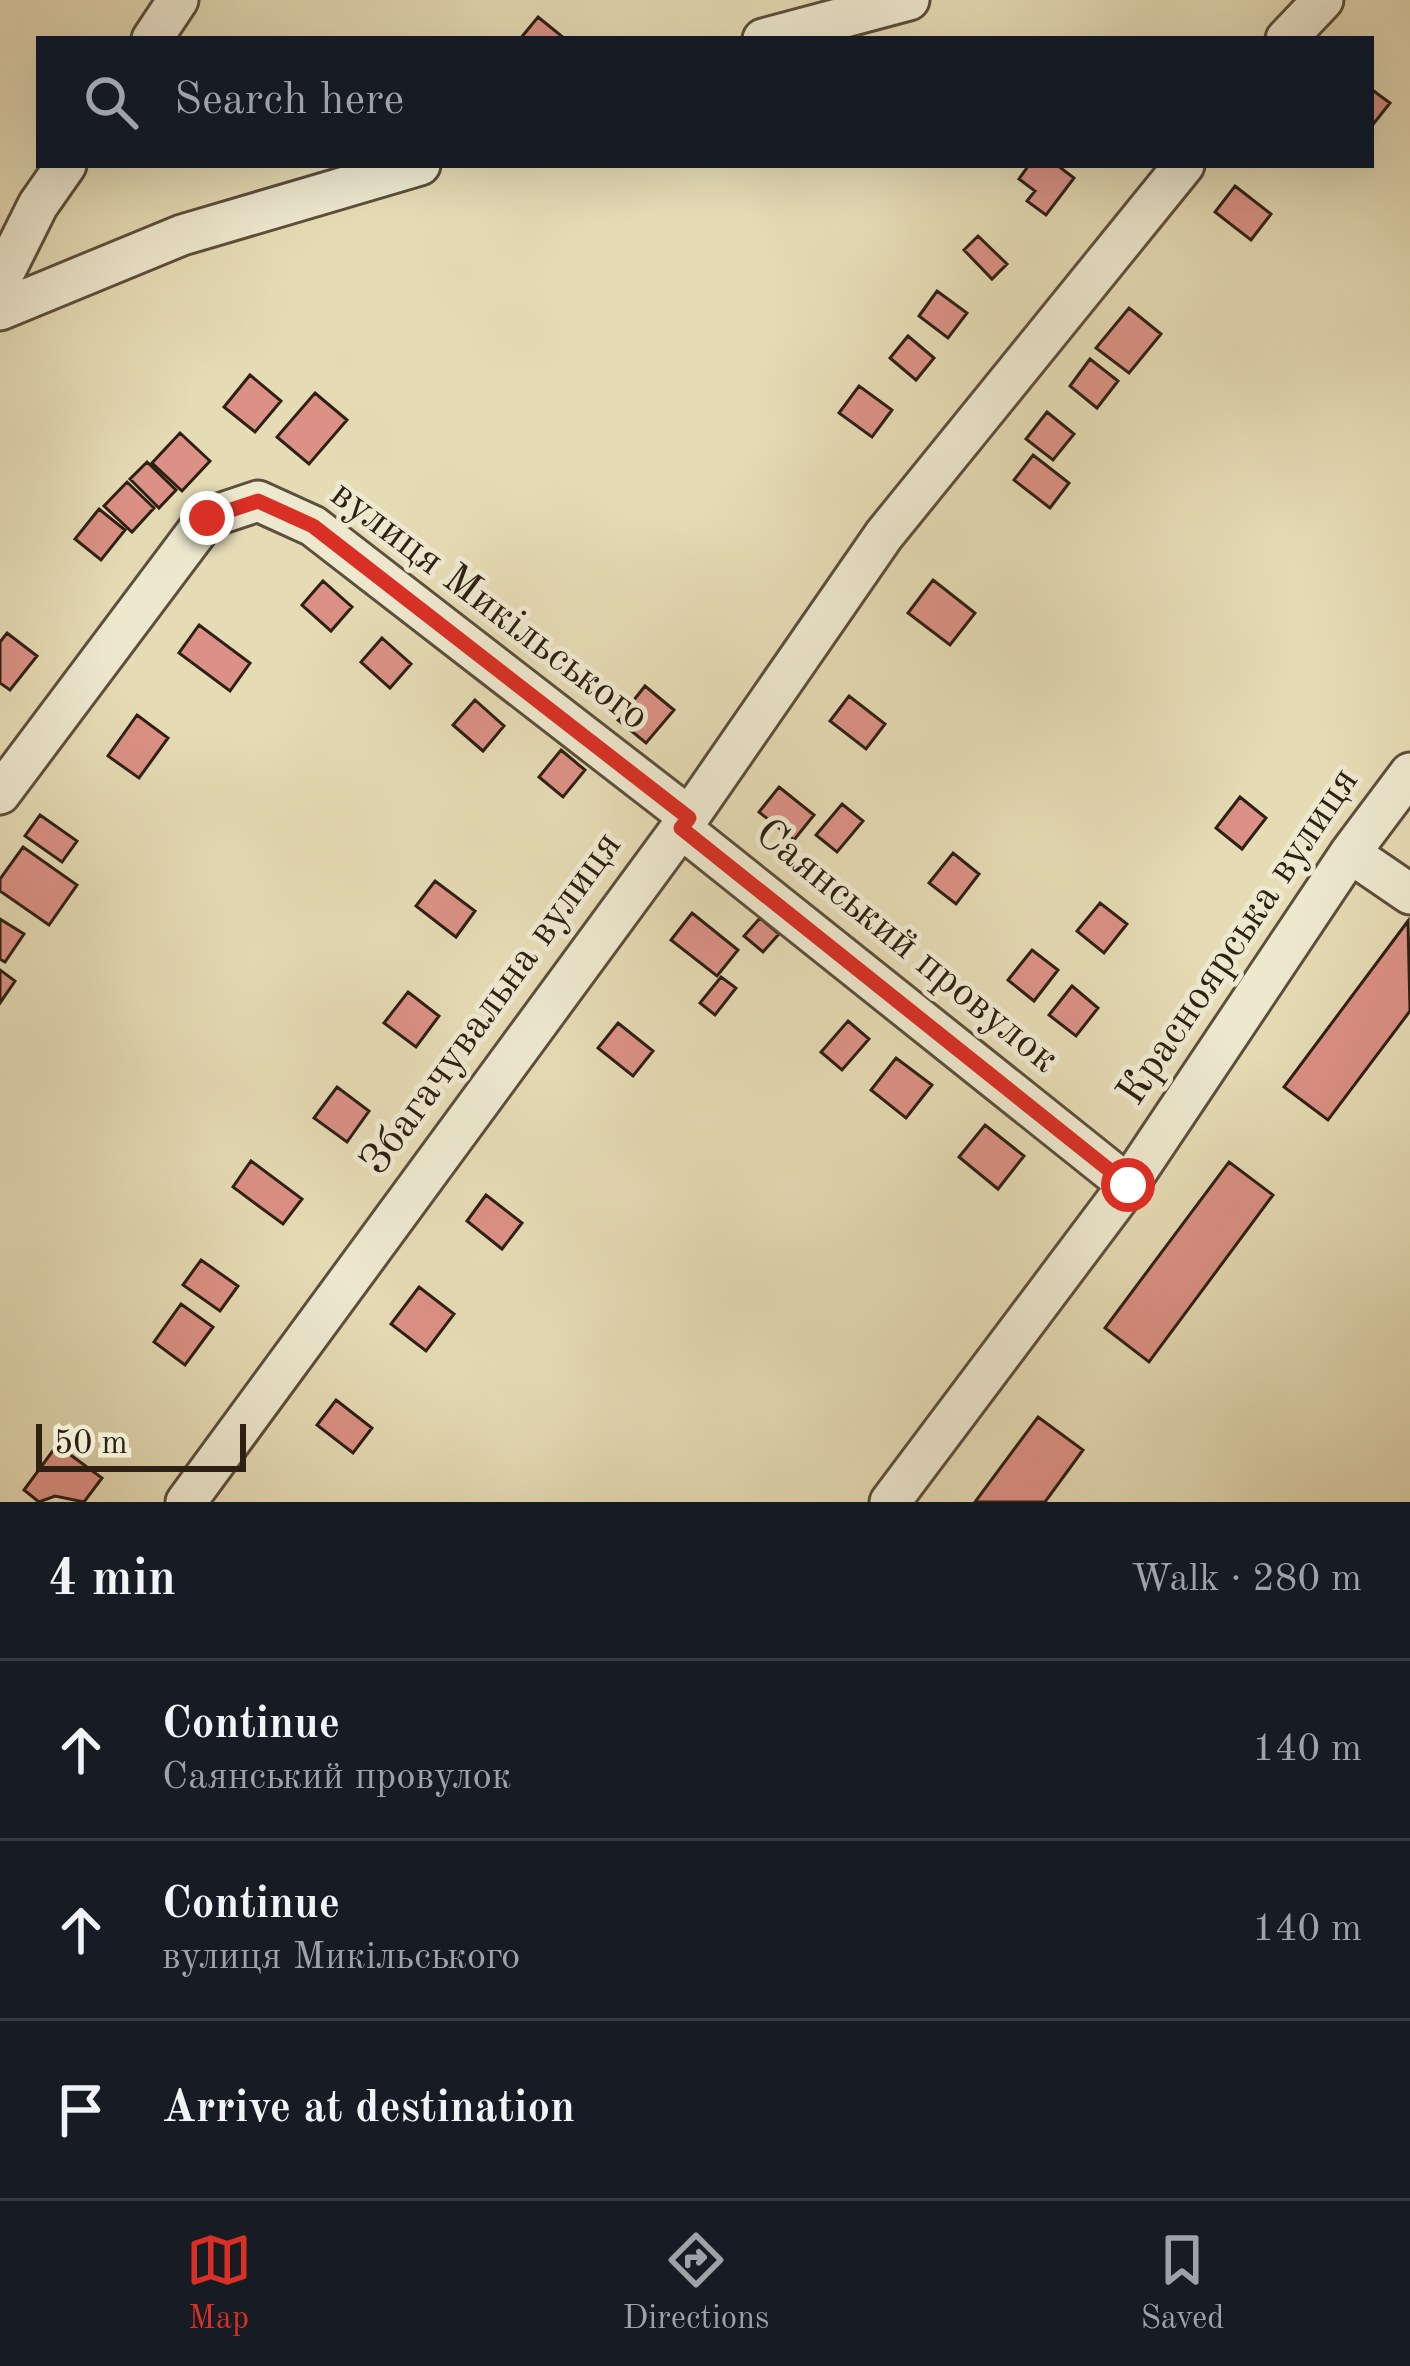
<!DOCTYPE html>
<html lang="en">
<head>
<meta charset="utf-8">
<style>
  body { margin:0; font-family:"Old Standard TT",serif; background:#242831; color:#f1f3f6 }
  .scale { position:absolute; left:36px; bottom:30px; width:210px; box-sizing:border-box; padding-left:12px; border:6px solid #2e2012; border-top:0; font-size:33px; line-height:42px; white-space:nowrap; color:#2e2012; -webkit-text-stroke:9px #eee8cf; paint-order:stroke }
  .stop { position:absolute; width:36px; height:36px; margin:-27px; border:9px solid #d93025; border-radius:50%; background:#fff }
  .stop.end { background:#d93025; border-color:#fff; box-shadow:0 3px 12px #0008 }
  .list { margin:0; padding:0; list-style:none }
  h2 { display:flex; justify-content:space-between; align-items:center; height:156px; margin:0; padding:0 48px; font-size:51px }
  h2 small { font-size:39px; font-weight:400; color:#9ea1a6 }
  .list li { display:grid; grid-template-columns:78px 1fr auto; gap:36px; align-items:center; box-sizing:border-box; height:180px; padding:0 48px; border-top:3px solid #363941 }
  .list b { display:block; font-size:45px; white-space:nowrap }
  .list p { margin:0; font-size:39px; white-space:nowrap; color:#9ea1a6 }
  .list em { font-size:39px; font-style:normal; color:#9ea1a6 }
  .icon { flex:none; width:66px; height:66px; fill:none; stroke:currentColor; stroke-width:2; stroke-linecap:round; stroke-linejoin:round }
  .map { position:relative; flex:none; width:1410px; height:1502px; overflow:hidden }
  .search { position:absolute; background:#171b24; box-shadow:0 12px 48px #0002; left:36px; right:36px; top:36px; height:132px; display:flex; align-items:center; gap:30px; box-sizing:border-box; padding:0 42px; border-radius:0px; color:#9ea1a6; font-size:45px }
  .sheet { height:696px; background:#171b24 }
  nav { display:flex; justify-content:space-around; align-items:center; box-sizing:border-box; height:168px; border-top:3px solid #363941; background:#171b24; font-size:33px; color:#9ea1a6 }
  nav a { display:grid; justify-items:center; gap:6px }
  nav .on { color:#d93025 }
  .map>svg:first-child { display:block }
  .building { fill:#db9185; stroke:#2e2012; stroke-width:3 }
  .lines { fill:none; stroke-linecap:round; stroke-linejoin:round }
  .minor-casing { stroke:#5c4f3b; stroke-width:45 }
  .minor { stroke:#eee8cf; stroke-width:39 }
  .route { stroke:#d93025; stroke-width:15 }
  .labels { text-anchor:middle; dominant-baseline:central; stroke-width:10; stroke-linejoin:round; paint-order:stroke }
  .street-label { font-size:42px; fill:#2e2012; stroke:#eee8cf }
</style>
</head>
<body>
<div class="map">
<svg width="1410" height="1502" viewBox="0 0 1410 1502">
  <rect width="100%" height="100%" fill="#e5dbb5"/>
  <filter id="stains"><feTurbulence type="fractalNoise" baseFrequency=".00167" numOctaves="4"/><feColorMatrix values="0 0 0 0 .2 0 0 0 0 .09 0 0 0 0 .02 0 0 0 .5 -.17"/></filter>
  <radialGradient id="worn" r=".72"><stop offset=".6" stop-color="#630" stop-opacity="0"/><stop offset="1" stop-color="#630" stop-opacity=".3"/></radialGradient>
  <path class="building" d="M 538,17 L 564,38 L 563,39 L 520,39 Z
    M 1371,89 L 1390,103 L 1371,127 Z
    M 1029,165 L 1057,165 L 1074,178 L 1046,215 L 1027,201 L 1035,191 L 1019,179 Z
    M 1235,186 L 1271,214 L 1251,240 L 1215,212 Z
    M 978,236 L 1007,264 L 992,279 L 964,250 Z
    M 937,291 L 967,313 L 948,338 L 919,316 Z
    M 1129,308 L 1161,334 L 1129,373 L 1096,348 Z
    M 908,336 L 934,358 L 916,380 L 890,358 Z
    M 1090,359 L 1118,381 L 1097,408 L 1070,386 Z
    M 250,375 L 281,401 L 255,432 L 224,407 Z
    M 859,386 L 892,410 L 872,437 L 839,413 Z
    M 315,393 L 347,420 L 309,464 L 277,437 Z
    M 1047,412 L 1074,434 L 1053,460 L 1026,439 Z
    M 180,433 L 210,461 L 182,491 L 152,463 Z
    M 1033,455 L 1069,483 L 1050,508 L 1014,480 Z
    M 147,462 L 176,490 L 159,508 L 130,479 Z
    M 127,482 L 154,508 L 132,532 L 104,506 Z
    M 99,509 L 125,530 L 101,560 L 75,539 Z
    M 933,580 L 975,613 L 950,645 L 908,613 Z
    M 323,581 L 352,607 L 331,631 L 302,605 Z
    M 199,625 L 250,663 L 230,691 L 179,653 Z
    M 7,633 L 37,656 L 10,690 L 0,683 L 0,642 Z
    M 382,638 L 411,664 L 390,688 L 361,662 Z
    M 645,686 L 674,710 L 646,743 L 618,720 Z
    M 849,696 L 885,724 L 866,749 L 830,721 Z
    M 475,700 L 504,726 L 483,751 L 453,725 Z
    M 137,715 L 168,738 L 139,778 L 108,756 Z
    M 561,750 L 585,770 L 563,797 L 539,777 Z
    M 779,787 L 814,815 L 794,840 L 759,812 Z
    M 1240,797 L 1266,818 L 1242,849 L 1216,828 Z
    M 842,804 L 863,821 L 837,852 L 816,835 Z
    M 40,815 L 77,841 L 62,862 L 25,836 Z
    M 23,847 L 77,885 L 49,925 L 0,891 L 0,879 Z
    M 953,853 L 979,874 L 956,904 L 929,883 Z
    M 435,881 L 475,911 L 456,937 L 416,906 Z
    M 1100,903 L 1127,924 L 1104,953 L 1077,931 Z
    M 692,913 L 738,950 L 717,976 L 671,940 Z
    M 760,918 L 779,934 L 763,952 L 744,936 Z
    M 0,919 L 24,934 L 5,962 L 0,959 Z
    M 1408,921 L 1410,1011 L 1328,1120 L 1284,1087 Z
    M 1032,950 L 1058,970 L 1034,1001 L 1008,980 Z
    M 0,970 L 15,981 L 0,1003 Z
    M 721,977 L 736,988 L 715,1015 L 700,1003 Z
    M 1072,986 L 1098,1008 L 1076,1036 L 1049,1015 Z
    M 408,992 L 439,1016 L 416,1047 L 384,1023 Z
    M 848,1021 L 869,1039 L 842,1070 L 821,1052 Z
    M 618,1023 L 653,1051 L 633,1076 L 598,1048 Z
    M 896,1058 L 932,1085 L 906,1118 L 871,1090 Z
    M 337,1087 L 369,1111 L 347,1142 L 314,1118 Z
    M 985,1125 L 1024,1156 L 998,1189 L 959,1157 Z
    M 251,1161 L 302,1199 L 283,1224 L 233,1187 Z
    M 1229,1162 L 1273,1195 L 1149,1362 L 1105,1328 Z
    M 486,1195 L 522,1223 L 502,1249 L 467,1221 Z
    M 201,1260 L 238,1286 L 220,1311 L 183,1285 Z
    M 419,1287 L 454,1314 L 426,1351 L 391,1324 Z
    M 181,1304 L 213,1327 L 185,1365 L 154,1342 Z
    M 336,1400 L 372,1428 L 353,1453 L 317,1425 Z
    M 1038,1417 L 1083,1450 L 1045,1502 L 975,1502 Z
    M 57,1445 L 102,1478 L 84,1502 L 55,1496 L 39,1502 L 24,1490 Z"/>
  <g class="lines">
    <g class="minor-casing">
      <path id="minor" d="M 152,39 L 178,0
        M 763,39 L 909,0
        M 1286,39 L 1323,0
        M 0,281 L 38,205 L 66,165
        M 0,310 L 182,235 L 420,165
        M 0,794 L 207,518 L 258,501 L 313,526 L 689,817
        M 681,828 L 1128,1185
        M 1350,853 L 1410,894
        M 186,1502 L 689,817 L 884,535 L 1184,165
        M 890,1502 L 1128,1185 L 1350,853 L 1410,773"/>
    </g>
    <use href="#minor" class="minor"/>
  </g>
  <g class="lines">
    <path class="route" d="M 207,518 L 258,501 L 313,526 L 689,818 L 681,828 L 1128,1185"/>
  </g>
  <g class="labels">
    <g class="street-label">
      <text transform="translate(489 606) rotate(37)">вулиця Микільського</text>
      <text transform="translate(1239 937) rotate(-56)">Красноярська вулиця</text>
      <text transform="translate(906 947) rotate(39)">Саянський провулок</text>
      <text transform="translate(492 1004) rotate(-54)">Збагачувальна вулиця</text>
    </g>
  </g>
  <rect width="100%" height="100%" filter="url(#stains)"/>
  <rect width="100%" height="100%" fill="url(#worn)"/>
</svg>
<div class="scale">50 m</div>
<div class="stop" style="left:1128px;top:1185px"></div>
<div class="stop end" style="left:207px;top:518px"></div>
<div class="search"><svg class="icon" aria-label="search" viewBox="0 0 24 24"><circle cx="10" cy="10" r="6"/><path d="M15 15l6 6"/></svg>Search here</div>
</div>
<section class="sheet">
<h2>4 min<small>Walk · 280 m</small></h2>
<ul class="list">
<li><svg class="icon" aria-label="ahead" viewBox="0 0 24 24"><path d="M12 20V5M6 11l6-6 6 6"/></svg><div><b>Continue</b><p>Саянський провулок</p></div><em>140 m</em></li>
<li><svg class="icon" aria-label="ahead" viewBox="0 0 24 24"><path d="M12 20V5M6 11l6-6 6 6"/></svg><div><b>Continue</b><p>вулиця Микільського</p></div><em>140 m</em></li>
<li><svg class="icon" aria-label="arrive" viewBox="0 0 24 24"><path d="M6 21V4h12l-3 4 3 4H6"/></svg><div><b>Arrive at destination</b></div></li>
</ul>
</section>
<nav>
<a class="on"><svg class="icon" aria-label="map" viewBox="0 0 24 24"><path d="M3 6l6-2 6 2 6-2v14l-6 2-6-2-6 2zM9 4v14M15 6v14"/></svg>Map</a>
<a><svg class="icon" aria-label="directions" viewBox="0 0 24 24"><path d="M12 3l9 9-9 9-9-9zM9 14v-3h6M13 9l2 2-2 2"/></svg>Directions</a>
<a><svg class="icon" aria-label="saved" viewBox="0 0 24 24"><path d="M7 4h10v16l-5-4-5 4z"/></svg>Saved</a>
</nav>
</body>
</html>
